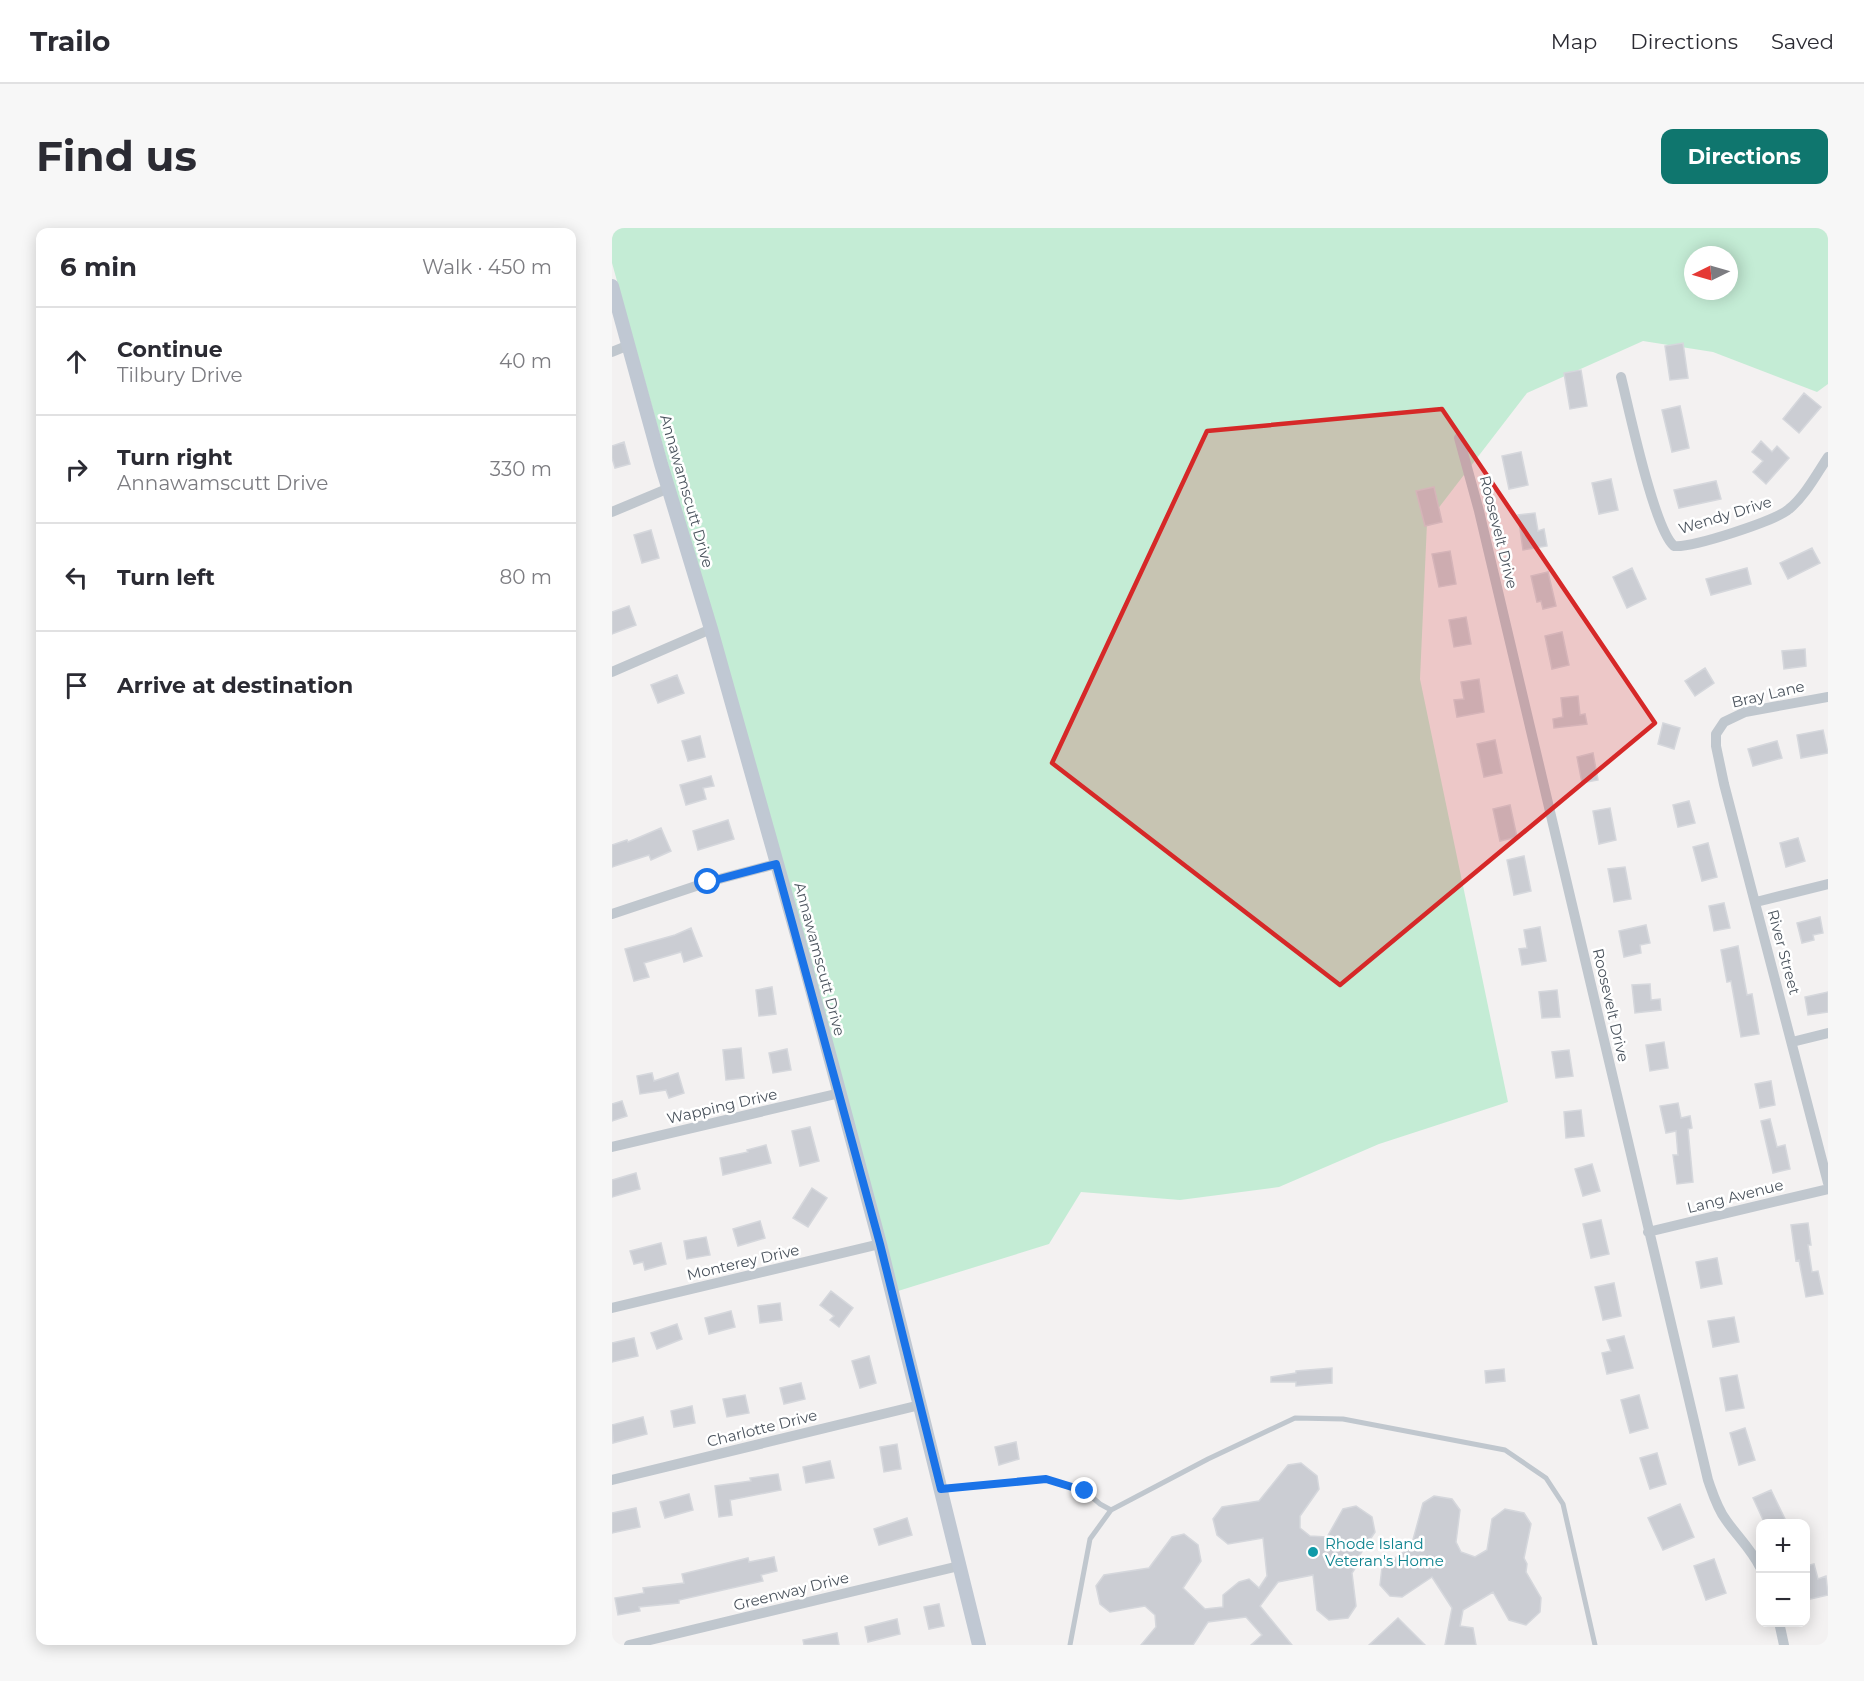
<!DOCTYPE html>
<html lang="en">
<head>
<meta charset="utf-8">
<style>
  body { margin:0; font-family:Montserrat,sans-serif; background:#f7f7f7; color:#2b2b33 }
  .controls { position:absolute; right:18px; bottom:18px; display:grid; overflow:hidden; border-radius:12px; box-shadow:0 3px 15px #0003 }
  .controls button { width:54px; height:54px; display:grid; place-items:center; padding:0; border:0; border-bottom:2px solid #e1e1e2; background:#fff; color:#2b2b33; font:30px sans-serif }
  .compass { position:absolute; left:1072px; top:18px; width:54px; height:54px; border-radius:50%; background:#fff; box-shadow:0 3px 15px #0003; rotate:265deg }
  .stop { position:absolute; width:18px; height:18px; margin:-14px; border:4px solid #1a73e8; border-radius:50%; background:#fff }
  .stop.end { background:#1a73e8; border-color:#fff; box-shadow:0 2px 6px #0008 }
  .list { margin:0; padding:0; list-style:none }
  h2 { display:flex; justify-content:space-between; align-items:center; height:78px; margin:0; padding:0 24px; font-size:26px }
  h2 small { font-size:20px; font-weight:400; color:#7c7c81 }
  .list li { display:grid; grid-template-columns:39px 1fr auto; gap:18px; align-items:center; box-sizing:border-box; height:108px; padding:0 24px; border-top:2px solid #e1e1e2 }
  .list b { display:block; font-size:22px; white-space:nowrap }
  .list p { margin:0; font-size:20px; white-space:nowrap; color:#7c7c81 }
  .list em { font-size:20px; font-style:normal; color:#7c7c81 }
  .icon { flex:none; width:33px; height:33px; fill:none; stroke:currentColor; stroke-width:2; stroke-linecap:round; stroke-linejoin:round }
  .map { position:relative; flex:none; width:1216px; height:1417px; overflow:hidden; border-radius:12px }
  header { display:flex; align-items:center; gap:36px; box-sizing:border-box; height:84px; padding:0 30px; background:#fff; border-bottom:2px solid #e1e1e2 }
  header strong { font-size:28px }
  nav { display:flex; gap:33px; margin-inline-start:auto; font-size:21px }
  .intro { display:flex; align-items:center; justify-content:space-between; box-sizing:border-box; height:144px; padding:0 36px }
  h1 { margin:0; font-size:42px }
  .button { padding:15px 27px; border-radius:12px; background:#0f766e; color:#fff; font-size:21px; font-weight:700 }
  main { display:flex; gap:36px; padding:0 36px }
  aside { flex:1; background:#fff; border-radius:12px; box-shadow:0 3px 15px #0003 }
  .map>svg:first-child { display:block }
  .green { fill:#c4ecd5; fill-rule:evenodd }
  .building { fill:#cbcdd3; stroke:#d5d7dc; stroke-width:1.5 }
  .lines { fill:none; stroke-linecap:round; stroke-linejoin:round }
  .lane { stroke:#c0c7ce; stroke-width:5 }
  .street { stroke:#c0c7ce; stroke-width:10 }
  .secondary { stroke:#c0c8d3; stroke-width:14 }
  .route { stroke:#1a73e8; stroke-width:8 }
  .marked { fill:#d62828; fill-opacity:0.2; stroke:#d62828; stroke-width:4.5; stroke-linejoin:round }
  .culture-dot { fill:#0f9aa8; stroke:#fff; stroke-width:2 }
  .labels { text-anchor:middle; dominant-baseline:central; stroke-width:5; stroke-linejoin:round; paint-order:stroke }
  .street-label { font-size:15px; fill:#4a535d; stroke:#fff }
  .culture-label { font-size:15px; fill:#0d838f; stroke:#fff; text-anchor:start }
</style>
</head>
<body>
<header>
<strong>Trailo</strong>
<nav><a>Map</a><a>Directions</a><a>Saved</a></nav>
</header>
<div class="intro"><h1>Find us</h1><a class="button">Directions</a></div>
<main>
<aside>
<h2>6 min<small>Walk · 450 m</small></h2>
<ul class="list">
<li><svg class="icon" aria-label="ahead" viewBox="0 0 24 24"><path d="M12 20V5M6 11l6-6 6 6"/></svg><div><b>Continue</b><p>Tilbury Drive</p></div><em>40 m</em></li>
<li><svg class="icon" aria-label="right" viewBox="0 0 24 24"><path d="M7 20v-9h11M14 6l5 5-5 5"/></svg><div><b>Turn right</b><p>Annawamscutt Drive</p></div><em>330 m</em></li>
<li><svg class="icon" aria-label="left" viewBox="0 0 24 24"><path d="M17 20v-9H6M10 6l-5 5 5 5"/></svg><div><b>Turn left</b></div><em>80 m</em></li>
<li><svg class="icon" aria-label="arrive" viewBox="0 0 24 24"><path d="M6 21V4h12l-3 4 3 4H6"/></svg><div><b>Arrive at destination</b></div></li>
</ul>
</aside>
<div class="map">
<svg width="1216" height="1417" viewBox="0 0 1216 1417">
  <rect width="100%" height="100%" fill="#f3f1f1"/>
  <path class="green" d="M 0,0 L 1216,0 L 1216,156 L 1205,164 L 1101,124 L 1031,113 L 915,165 L 815,295 L 808,451 L 896,874 L 767,916 L 667,959 L 568,972 L 469,964 L 437,1016 L 286,1063 L 0,35 ZM 1081,27 L 1117,27 L 1117,63 L 1081,63 Z"/>
  <path class="building" d="M 1071,115 L 1076,150 L 1058,152 L 1053,118 Z
    M 969,142 L 975,178 L 958,181 L 952,145 Z
    M 1192,165 L 1209,179 L 1187,205 L 1171,191 Z
    M 1068,178 L 1077,220 L 1060,224 L 1050,182 Z
    M 1149,213 L 1160,224 L 1165,218 L 1177,230 L 1154,256 L 1141,244 L 1151,233 L 1140,224 Z
    M 12,214 L 18,236 L 3,240 L 0,230 L 0,218 Z
    M 909,224 L 916,257 L 897,261 L 890,228 Z
    M 999,251 L 1006,282 L 987,286 L 980,255 Z
    M 1104,253 L 1109,271 L 1067,280 L 1062,262 Z
    M 822,259 L 830,294 L 813,298 L 804,263 Z
    M 923,285 L 926,303 L 932,301 L 935,318 L 911,322 L 906,287 Z
    M 39,302 L 47,330 L 30,335 L 22,307 Z
    M 1200,320 L 1208,335 L 1176,351 L 1168,335 Z
    M 838,323 L 844,356 L 827,359 L 820,326 Z
    M 1020,340 L 1034,371 L 1015,380 L 1001,349 Z
    M 1135,340 L 1139,356 L 1099,367 L 1094,351 Z
    M 936,344 L 944,378 L 931,381 L 929,373 L 925,374 L 919,348 Z
    M 17,378 L 24,397 L 0,406 L 0,384 Z
    M 854,389 L 859,416 L 842,419 L 837,392 Z
    M 950,404 L 957,437 L 940,441 L 933,408 Z
    M 1193,421 L 1194,438 L 1172,441 L 1170,423 Z
    M 1093,440 L 1102,455 L 1083,468 L 1073,453 Z
    M 65,447 L 72,465 L 46,475 L 39,457 Z
    M 867,451 L 872,484 L 845,489 L 842,472 L 852,471 L 849,454 Z
    M 966,468 L 968,487 L 973,486 L 975,496 L 942,500 L 941,491 L 951,489 L 949,470 Z
    M 1051,495 L 1068,500 L 1062,521 L 1046,516 Z
    M 1211,502 L 1216,525 L 1189,530 L 1185,507 Z
    M 88,508 L 93,529 L 76,533 L 70,513 Z
    M 883,512 L 890,545 L 872,549 L 865,516 Z
    M 1165,513 L 1170,530 L 1141,538 L 1136,521 Z
    M 981,525 L 986,552 L 970,555 L 965,529 Z
    M 99,548 L 102,558 L 91,560 L 94,571 L 74,577 L 68,557 Z
    M 1077,573 L 1083,595 L 1066,599 L 1061,577 Z
    M 898,577 L 905,609 L 888,613 L 881,581 Z
    M 998,580 L 1004,612 L 987,616 L 981,583 Z
    M 116,592 L 122,611 L 86,622 L 81,603 Z
    M 49,600 L 59,623 L 39,632 L 37,627 L 0,639 L 0,617 L 15,612 L 16,614 Z
    M 1186,610 L 1193,633 L 1174,639 L 1168,615 Z
    M 1096,615 L 1105,649 L 1090,653 L 1081,619 Z
    M 912,628 L 919,663 L 902,667 L 895,632 Z
    M 1013,639 L 1019,671 L 1002,674 L 996,641 Z
    M 1112,675 L 1118,700 L 1102,703 L 1097,678 Z
    M 1208,689 L 1211,705 L 1201,707 L 1202,712 L 1190,715 L 1185,695 Z
    M 1034,697 L 1038,715 L 1028,717 L 1029,725 L 1012,729 L 1007,703 Z
    M 928,699 L 934,733 L 910,737 L 907,721 L 915,720 L 912,702 Z
    M 79,700 L 90,728 L 72,734 L 69,724 L 32,735 L 37,749 L 22,753 L 13,721 L 63,707 Z
    M 1126,718 L 1135,767 L 1140,766 L 1147,806 L 1129,809 L 1119,753 L 1115,754 L 1109,722 Z
    M 1038,756 L 1039,772 L 1048,771 L 1049,782 L 1023,785 L 1020,757 Z
    M 160,759 L 164,786 L 147,788 L 144,762 Z
    M 945,762 L 948,789 L 930,790 L 927,764 Z
    M 1216,764 L 1216,784 L 1196,787 L 1193,769 Z
    M 1052,814 L 1056,840 L 1038,843 L 1034,817 Z
    M 129,820 L 132,850 L 114,852 L 111,822 Z
    M 175,821 L 179,842 L 161,845 L 157,825 Z
    M 957,822 L 961,848 L 944,850 L 940,824 Z
    M 40,845 L 42,853 L 66,845 L 72,865 L 57,870 L 54,862 L 28,866 L 25,848 Z
    M 1159,853 L 1163,877 L 1148,880 L 1143,856 Z
    M 10,873 L 15,888 L 0,893 L 0,876 Z
    M 1066,875 L 1069,890 L 1078,888 L 1080,900 L 1076,901 L 1081,954 L 1065,956 L 1061,927 L 1066,927 L 1064,903 L 1054,905 L 1048,878 Z
    M 969,882 L 972,908 L 954,910 L 952,884 Z
    M 1158,891 L 1165,919 L 1173,917 L 1178,941 L 1161,945 L 1149,893 Z
    M 198,899 L 207,933 L 188,938 L 180,903 Z
    M 154,917 L 159,935 L 111,947 L 108,930 L 136,924 L 135,922 Z
    M 980,936 L 988,963 L 971,968 L 963,941 Z
    M 24,945 L 28,961 L 0,969 L 0,952 Z
    M 200,960 L 215,970 L 196,999 L 181,990 Z
    M 989,992 L 997,1026 L 979,1030 L 971,996 Z
    M 148,993 L 153,1010 L 126,1018 L 121,1001 Z
    M 1196,995 L 1199,1017 L 1196,1017 L 1200,1044 L 1206,1043 L 1211,1066 L 1194,1069 L 1187,1032 L 1184,1033 L 1179,997 Z
    M 94,1009 L 98,1027 L 75,1031 L 72,1013 Z
    M 49,1015 L 54,1036 L 33,1042 L 31,1034 L 22,1036 L 18,1023 Z
    M 1105,1030 L 1110,1056 L 1089,1060 L 1084,1034 Z
    M 1002,1055 L 1009,1088 L 991,1092 L 983,1059 Z
    M 219,1063 L 241,1080 L 227,1099 L 218,1092 L 222,1088 L 208,1077 Z
    M 168,1075 L 170,1092 L 148,1095 L 146,1078 Z
    M 119,1083 L 123,1099 L 97,1106 L 93,1090 Z
    M 1122,1089 L 1127,1114 L 1101,1119 L 1096,1093 Z
    M 65,1096 L 70,1111 L 45,1121 L 39,1105 Z
    M 1012,1108 L 1021,1140 L 995,1146 L 990,1125 L 999,1123 L 995,1112 Z
    M 22,1110 L 26,1128 L 0,1134 L 0,1115 Z
    M 257,1128 L 264,1155 L 248,1160 L 240,1133 Z
    M 720,1140 L 720,1155 L 684,1158 L 684,1154 L 659,1154 L 659,1149 L 684,1145 L 684,1143 Z
    M 892,1141 L 893,1153 L 874,1155 L 873,1143 Z
    M 1125,1147 L 1132,1180 L 1114,1183 L 1108,1150 Z
    M 189,1155 L 193,1171 L 172,1176 L 168,1160 Z
    M 133,1167 L 137,1185 L 115,1189 L 111,1171 Z
    M 1027,1167 L 1036,1200 L 1018,1205 L 1009,1172 Z
    M 80,1178 L 83,1195 L 62,1199 L 59,1183 Z
    M 31,1189 L 35,1206 L 1,1215 L 0,1197 Z
    M 1133,1200 L 1143,1232 L 1127,1237 L 1118,1205 Z
    M 404,1214 L 407,1231 L 387,1237 L 383,1219 Z
    M 285,1216 L 289,1241 L 272,1244 L 268,1219 Z
    M 1045,1225 L 1054,1256 L 1038,1261 L 1028,1230 Z
    M 218,1233 L 222,1250 L 194,1255 L 191,1239 Z
    M 689,1235 L 705,1248 L 707,1261 L 688,1288 L 688,1300 L 698,1308 L 715,1309 L 731,1281 L 744,1278 L 760,1289 L 763,1304 L 745,1331 L 744,1339 L 740,1345 L 744,1378 L 736,1390 L 717,1392 L 705,1382 L 701,1347 L 666,1354 L 648,1378 L 680,1417 L 639,1417 L 650,1407 L 634,1389 L 596,1394 L 581,1417 L 529,1417 L 544,1399 L 543,1387 L 533,1378 L 498,1384 L 488,1376 L 484,1358 L 492,1347 L 537,1340 L 560,1309 L 572,1306 L 586,1317 L 589,1333 L 571,1360 L 593,1381 L 611,1379 L 611,1367 L 627,1354 L 637,1351 L 647,1360 L 655,1348 L 651,1310 L 616,1316 L 605,1307 L 601,1291 L 610,1279 L 647,1273 L 676,1237 Z
    M 166,1246 L 169,1262 L 118,1272 L 120,1287 L 107,1289 L 103,1258 L 139,1253 L 138,1250 Z
    M 1159,1262 L 1173,1291 L 1164,1296 L 1153,1296 L 1141,1270 Z
    M 77,1266 L 81,1282 L 53,1290 L 48,1274 Z
    M 822,1268 L 840,1271 L 848,1282 L 844,1314 L 849,1324 L 863,1329 L 875,1322 L 880,1291 L 893,1281 L 912,1285 L 919,1296 L 912,1330 L 915,1336 L 914,1344 L 929,1370 L 928,1384 L 914,1397 L 897,1392 L 881,1364 L 851,1382 L 848,1398 L 861,1400 L 864,1417 L 833,1417 L 840,1380 L 820,1349 L 790,1369 L 778,1368 L 768,1357 L 770,1339 L 799,1319 L 811,1275 Z
    M 1068,1276 L 1082,1309 L 1051,1322 L 1036,1290 Z
    M 24,1280 L 28,1299 L 0,1305 L 0,1285 Z
    M 295,1290 L 300,1307 L 267,1317 L 262,1301 Z
    M 162,1329 L 165,1343 L 149,1347 L 151,1353 L 67,1372 L 67,1375 L 27,1379 L 28,1383 L 6,1387 L 3,1370 L 32,1365 L 31,1360 L 72,1355 L 70,1346 L 136,1330 L 137,1334 Z
    M 1102,1331 L 1114,1365 L 1094,1372 L 1082,1338 Z
    M 1202,1336 L 1206,1351 L 1214,1348 L 1216,1367 L 1194,1372 L 1194,1338 Z
    M 327,1376 L 332,1398 L 317,1401 L 312,1379 Z
    M 786,1390 L 813,1417 L 757,1417 Z
    M 285,1391 L 288,1406 L 256,1414 L 253,1399 Z
    M 225,1405 L 227,1417 L 192,1417 L 191,1412 Z"/>
  <g class="lines">
    <path class="lane" d="M 331,1261 L 434,1251 L 473,1263 L 488,1276 L 499,1282
      M 458,1417 L 478,1311 L 499,1282 L 596,1231 L 683,1190 L 731,1191 L 893,1222 L 934,1250 L 951,1276 L 983,1417"/>
    <path class="street" d="M 0,124 L 17,117
      M 1009,149 C 1017,181 1042,301 1062,318 C 1080,320 1163,293 1177,281 C 1193,268 1204,247 1216,229
      M 847,210 L 867,283 L 1096,1252 C 1101,1266 1105,1280 1114,1292 C 1125,1308 1139,1321 1148,1339
      M 0,284 L 57,260
      M 0,444 L 99,401
      M 1216,469 L 1133,484 L 1112,494 L 1104,506 L 1104,518 L 1112,556 L 1216,955
      M 1144,674 L 1216,656
      M 0,686 L 96,654 L 164,636
      M 1180,814 L 1216,805
      M 0,919 L 228,865
      M 1036,1004 L 1216,961
      M 0,1080 L 268,1016
      M 0,1252 L 308,1177
      M 1167,1394 L 1172,1417
      M 17,1417 L 347,1338"/>
    <path class="secondary" d="M 0,58 L 49,236 L 99,401 L 191,728 L 268,1016 L 367,1417"/>
  </g>
  <g class="lines">
    <path class="route" d="M 96,654 L 164,636 L 268,1016 L 329,1261 L 434,1251 L 473,1263"/>
  </g>
  <path class="marked" d="M 830,181 L 1043,495 L 728,757 L 440,535 L 595,203 Z"/>
  <circle class="culture-dot" cx="701" cy="1324" r="6"/>
  <g class="labels">
    <g class="street-label">
      <text transform="translate(75 263) rotate(74)">Annawamscutt Drive</text>
      <text transform="translate(1113 287) rotate(-17)">Wendy Drive</text>
      <text transform="translate(887 304) rotate(76)">Roosevelt Drive</text>
      <text transform="translate(1156 466) rotate(-13)">Bray Lane</text>
      <text transform="translate(1172 724) rotate(75)">River Street</text>
      <text transform="translate(208 731) rotate(75)">Annawamscutt Drive</text>
      <text transform="translate(999 777) rotate(77)">Roosevelt Drive</text>
      <text transform="translate(110 878) rotate(-13)">Wapping Drive</text>
      <text transform="translate(1123 968) rotate(-14)">Lang Avenue</text>
      <text transform="translate(131 1034) rotate(-13)">Monterey Drive</text>
      <text transform="translate(150 1200) rotate(-14)">Charlotte Drive</text>
      <text transform="translate(179 1363) rotate(-14)">Greenway Drive</text>
    </g>
    <g class="culture-label">
      <text x="713" y="1315">Rhode Island<tspan x="713" dy="17">Veteran's Home</tspan></text>
    </g>
  </g>
</svg>
<div class="controls">
<button>+</button>
<button>−</button>
</div>
<svg class="compass" viewBox="-18 -18 36 36"><path d="M0-13l5 13h-10z" fill="#e53935"/><path d="M0 13l5-13h-10z" fill="#7c7c81"/></svg>
<div class="stop" style="left:96px;top:654px"></div>
<div class="stop end" style="left:473px;top:1263px"></div>
</div>
</main>
</body>
</html>
